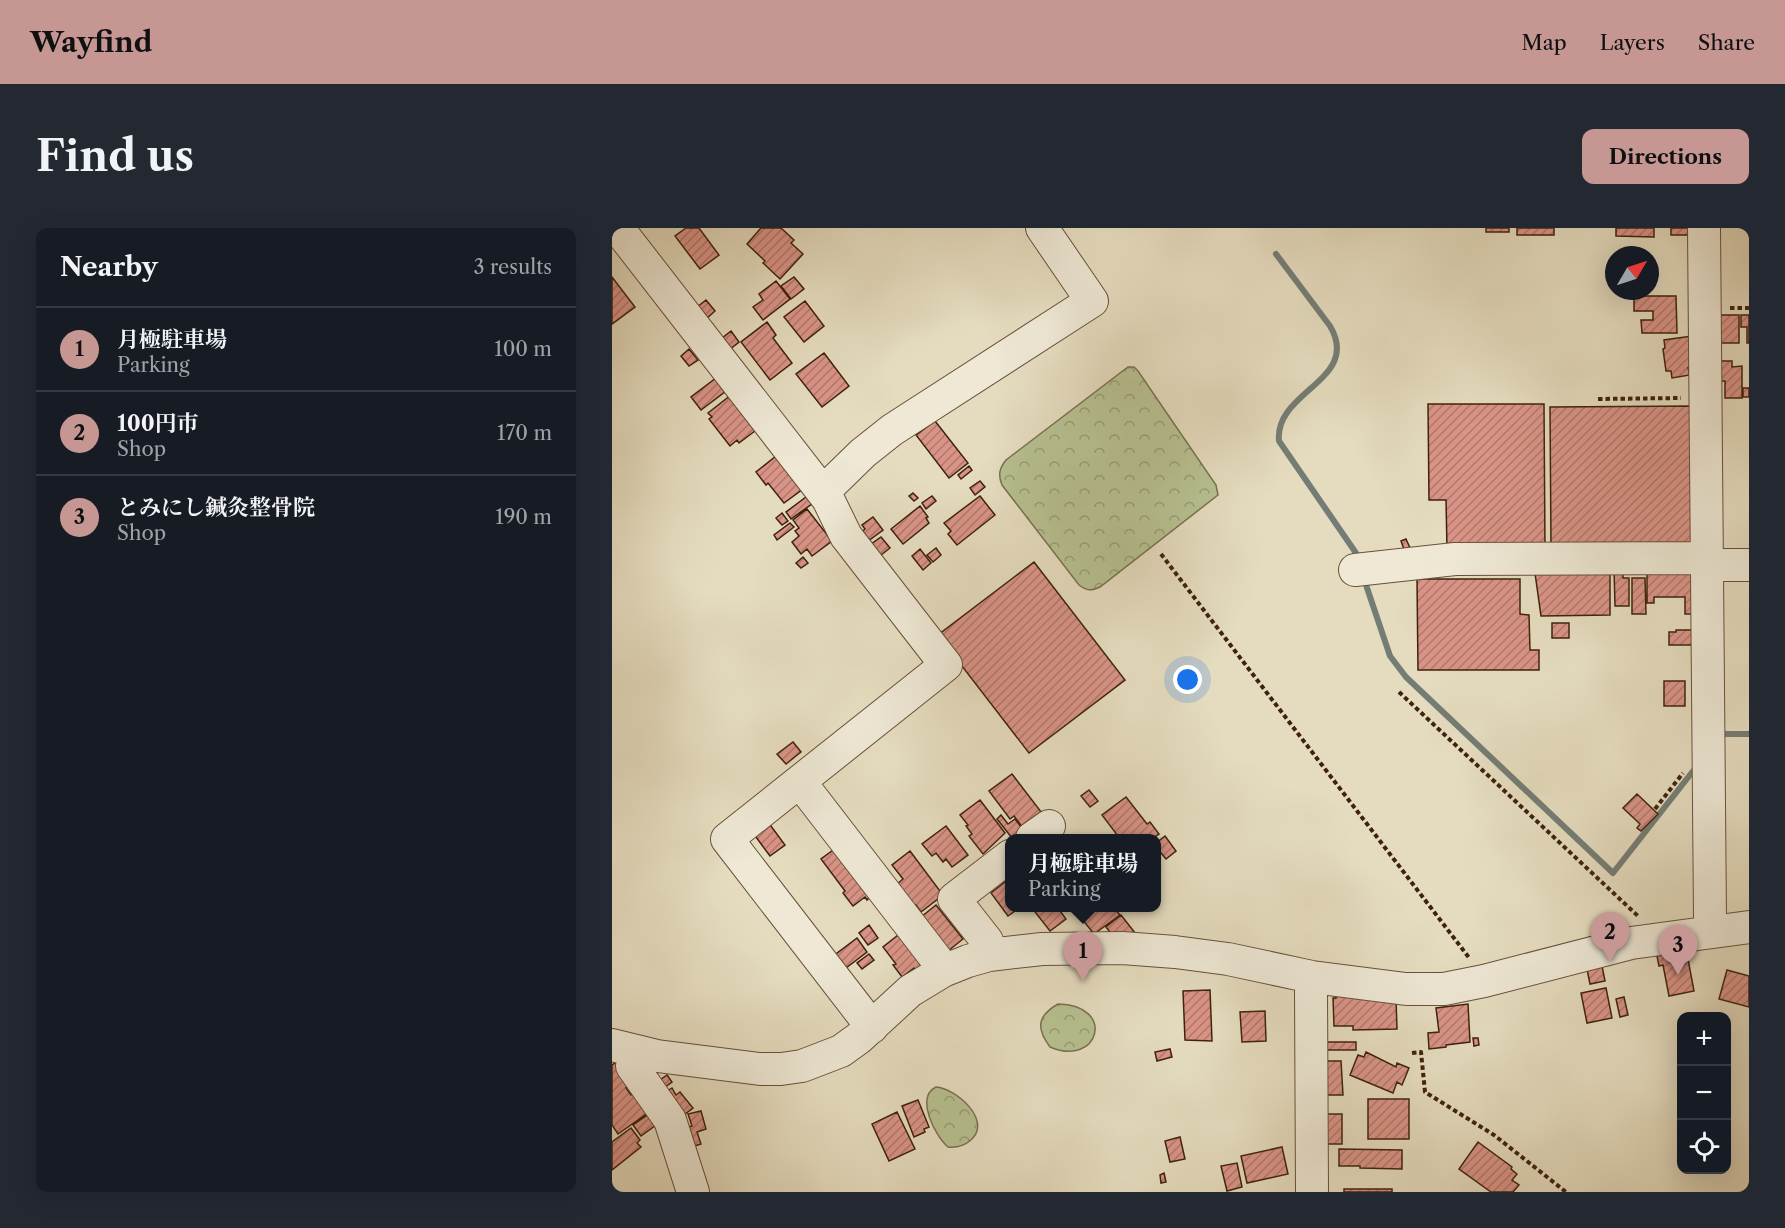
<!DOCTYPE html>
<html lang="en">
<head>
<meta charset="utf-8">
<style>
  body { margin:0; font-family:"Libre Caslon Text","Noto Serif JP",serif; background:#242831; color:#f1f3f6 }
  .controls { position:absolute; right:18px; bottom:18px; display:grid; overflow:hidden; border-radius:12px; box-shadow:0 6px 24px #0002 }
  .controls button { width:54px; height:54px; display:grid; place-items:center; padding:0; border:0; border-bottom:2px solid #363941; background:#171b24; color:#f1f3f6; font:30px sans-serif }
  .compass { position:absolute; left:993px; top:18px; width:54px; height:54px; border-radius:50%; background:#171b24; box-shadow:0 6px 24px #0002; rotate:51deg }
  .you { position:absolute; left:576px; top:452px; width:21px; height:21px; margin:-15px; border:4px solid #fff; border-radius:50%; background:#1a73e8; box-shadow:0 0 0 9px #1a73e833 }
  .badge { display:grid; place-items:center; width:39px; height:39px; border-radius:50%; background:#c59692; color:#111; font-size:20px; font-weight:700 }
  .pin { position:absolute; translate:-50% -50px; filter:drop-shadow(0 2px 3px #0008) }
  .pin::after { content:''; position:absolute; top:32px; width:21px; height:18px; background:inherit; clip-path:polygon(0 0,100% 0,50% 100%) }
  .popup { position:absolute; left:393px; top:606px; width:156px; height:78px; box-sizing:border-box; display:grid; place-content:center; border-radius:12px; background:#171b24; filter:drop-shadow(0 2px 4px #0005); font-size:20px; white-space:nowrap; color:#9ea1a6 }
  .popup b { font-size:22px; color:#f1f3f6 }
  .popup::after { content:''; position:absolute; left:50%; top:100%; margin-left:-12px; border:12px solid transparent; border-top-color:#171b24 }
  .list { margin:0; padding:0; list-style:none }
  h2 { display:flex; justify-content:space-between; align-items:center; height:78px; margin:0; padding:0 24px; font-size:26px }
  h2 small { font-size:20px; font-weight:400; color:#9ea1a6 }
  .list li { display:grid; grid-template-columns:39px 1fr auto; gap:18px; align-items:center; box-sizing:border-box; height:84px; padding:0 24px; border-top:2px solid #363941 }
  .list b { display:block; font-size:22px; white-space:nowrap }
  .list p { margin:0; font-size:20px; white-space:nowrap; color:#9ea1a6 }
  .list em { font-size:20px; font-style:normal; color:#9ea1a6 }
  .icon { flex:none; width:33px; height:33px; fill:none; stroke:currentColor; stroke-width:2; stroke-linecap:round; stroke-linejoin:round }
  .map { position:relative; flex:none; width:1137px; height:964px; overflow:hidden; border-radius:12px }
  header { display:flex; align-items:center; gap:36px; box-sizing:border-box; height:84px; padding:0 30px; background:#c59692; color:#111 }
  header strong { font-size:28px }
  nav { display:flex; gap:33px; margin-inline-start:auto; font-size:21px }
  .intro { display:flex; align-items:center; justify-content:space-between; box-sizing:border-box; height:144px; padding:0 36px }
  h1 { margin:0; font-size:42px }
  .button { padding:15px 27px; border-radius:12px; background:#c59692; color:#111; font-size:21px; font-weight:700 }
  main { display:flex; gap:36px; padding:0 36px }
  aside { flex:1; background:#171b24; border-radius:12px; box-shadow:0 6px 24px #0002 }
  .map>svg:first-child { display:block }
  .forest { fill:url(#forest-crowns); stroke:#7a704f; stroke-width:1.5 }
  .lines { fill:none; stroke-linecap:round; stroke-linejoin:round }
  .stream { stroke:#747d75; stroke-width:6 }
  .building { fill:url(#building-hatch); stroke:#3e210e; stroke-width:1.5 }
  .minor-casing { stroke:#68503a; stroke-width:34 }
  .path { stroke:#3e210e; stroke-width:4; stroke-dasharray:4.5 3; stroke-linecap:butt }
  .minor { stroke:#eee8d5; stroke-width:32 }
</style>
</head>
<body>
<header>
<strong>Wayfind</strong>
<nav><a>Map</a><a>Layers</a><a>Share</a></nav>
</header>
<div class="intro"><h1>Find us</h1><a class="button">Directions</a></div>
<main>
<aside>
<h2>Nearby<small>3 results</small></h2>
<ul class="list">
<li><span class="badge">1</span><div><b>月極駐車場</b><p>Parking</p></div><em>100 m</em></li>
<li><span class="badge">2</span><div><b>100円市</b><p>Shop</p></div><em>170 m</em></li>
<li><span class="badge">3</span><div><b>とみにし鍼灸整骨院</b><p>Shop</p></div><em>190 m</em></li>
</ul>
</aside>
<div class="map">
<svg width="1137" height="964" viewBox="0 0 1137 964">
  <defs>
    <pattern id="forest-crowns" width="20" height="18" patternUnits="userSpaceOnUse" patternTransform="scale(1.5)"><rect width="20" height="18" fill="#b7c090"/><path d="M2 6a3 3 0 1 1 6 0M12 15a3 3 0 1 1 6 0" fill="none" stroke="#969c74"/></pattern>
    <pattern id="building-hatch" width="6" height="6" patternUnits="userSpaceOnUse" patternTransform="scale(1.5)"><rect width="6" height="6" fill="#da9487"/><path d="M-1 1l2-2M0 6l6-6M5 7l2-2" fill="none" stroke="#b2786d"/></pattern>
  </defs>
  <rect width="100%" height="100%" fill="#e5dcbf"/>
  <filter id="stains"><feTurbulence type="fractalNoise" baseFrequency=".00333" numOctaves="4"/><feColorMatrix values="0 0 0 0 .2 0 0 0 0 .09 0 0 0 0 .02 0 0 0 .5 -.17"/></filter>
  <radialGradient id="worn" r=".72"><stop offset=".6" stop-color="#630" stop-opacity="0"/><stop offset="1" stop-color="#630" stop-opacity=".3"/></radialGradient>
  <path class="forest" d="M 516,139 L 522,139 L 526,143 L 604,257 L 606,267 L 488,359 C 479,363 475,363 467,357 L 390,257 C 386,247 387,241 394,232 Z
    M 446,776 C 505,777 487,840 438,819 C 424,800 425,788 446,776 Z
    M 324,859 C 343,860 381,892 359,912 C 352,918 345,920 336,919 C 323,908 303,869 324,859 Z"/>
  <g class="lines">
    <path class="stream" d="M 664,26 L 718,98 C 750,152 662,163 667,213 L 744,325 L 746,332
      M 752,351 L 778,428 L 794,449 L 1001,645 L 1085,538
      M 1111,506 L 1137,506"/>
  </g>
  <path class="building" d="M 74,0 L 87,0 L 107,27 L 88,41 L 63,8 Z
    M 149,0 L 169,0 L 182,12 L 179,15 L 191,26 L 168,51 L 151,35 L 153,33 L 135,16 Z
    M 874,0 L 897,0 L 897,4 L 874,4 Z
    M 905,0 L 942,0 L 942,7 L 905,7 Z
    M 1004,0 L 1042,0 L 1042,9 L 1004,8 Z
    M 1059,0 L 1084,0 L 1084,7 L 1059,7 Z
    M 0,49 L 23,79 L 0,96 Z
    M 182,49 L 192,61 L 179,71 L 169,58 Z
    M 164,53 L 178,71 L 151,92 L 141,79 L 151,72 L 147,66 Z
    M 1022,68 L 1064,68 L 1065,105 L 1030,105 L 1029,92 L 1041,92 L 1041,83 L 1022,83 Z
    M 94,72 L 103,83 L 93,92 L 84,80 Z
    M 193,73 L 212,98 L 192,114 L 172,89 Z
    M 1103,87 L 1127,87 L 1127,115 L 1103,115 Z
    M 1129,87 L 1137,87 L 1137,115 L 1135,115 L 1135,99 L 1129,99 Z
    M 155,94 L 164,107 L 161,110 L 180,135 L 158,152 L 129,114 Z
    M 119,103 L 127,114 L 117,122 L 109,111 Z
    M 1080,108 L 1085,139 L 1076,140 L 1078,147 L 1060,150 L 1059,143 L 1054,143 L 1051,121 L 1053,120 L 1052,112 Z
    M 77,121 L 86,132 L 77,138 L 69,128 Z
    M 212,125 L 237,158 L 210,179 L 184,146 Z
    M 1107,133 L 1120,133 L 1120,139 L 1130,138 L 1130,170 L 1113,170 L 1113,153 L 1107,153 Z
    M 104,150 L 114,163 L 89,182 L 79,169 Z
    M 1131,160 L 1137,160 L 1137,169 L 1131,169 Z
    M 119,167 L 147,200 L 127,215 L 125,212 L 118,218 L 97,191 L 100,189 L 96,185 Z
    M 816,176 L 932,176 L 933,319 L 835,320 L 834,272 L 817,272 Z
    M 1082,178 L 1083,319 L 939,319 L 938,179 Z
    M 323,193 L 356,235 L 337,250 L 304,207 Z
    M 169,224 L 195,258 L 172,275 L 156,255 L 154,257 L 144,244 Z
    M 357,238 L 360,242 L 349,251 L 346,247 Z
    M 368,253 L 373,259 L 363,267 L 358,260 Z
    M 301,265 L 306,270 L 302,273 L 297,268 Z
    M 198,266 L 204,273 L 179,291 L 174,284 Z
    M 320,268 L 324,273 L 314,281 L 310,275 Z
    M 368,268 L 383,287 L 345,317 L 336,306 L 339,303 L 332,295 Z
    M 308,278 L 316,289 L 314,290 L 317,295 L 291,316 L 279,301 Z
    M 195,281 L 220,313 L 200,328 L 195,321 L 189,326 L 180,314 L 187,308 L 183,303 L 187,300 L 181,292 Z
    M 170,285 L 176,293 L 170,297 L 164,290 Z
    M 261,289 L 271,302 L 252,316 L 249,305 L 253,301 L 250,297 Z
    M 178,295 L 182,299 L 165,312 L 162,307 Z
    M 269,309 L 278,320 L 264,331 L 255,319 Z
    M 794,311 L 799,322 L 793,324 L 789,313 Z
    M 324,320 L 329,327 L 321,334 L 315,327 Z
    M 308,321 L 319,335 L 311,342 L 300,328 Z
    M 191,329 L 196,335 L 189,340 L 184,335 Z
    M 422,334 L 513,452 L 417,525 L 326,407 Z
    M 922,338 L 998,338 L 998,387 L 929,388 Z
    M 1002,340 L 1011,340 L 1011,350 L 1017,350 L 1017,378 L 1003,378 Z
    M 1035,343 L 1090,343 L 1090,386 L 1073,386 L 1073,369 L 1042,369 L 1042,375 L 1035,375 Z
    M 1020,350 L 1033,350 L 1034,386 L 1020,386 Z
    M 805,351 L 908,351 L 908,386 L 917,387 L 918,422 L 927,422 L 927,442 L 806,442 Z
    M 940,395 L 957,395 L 957,410 L 940,410 Z
    M 1064,402 L 1086,402 L 1086,417 L 1057,417 L 1057,404 L 1064,404 Z
    M 1052,453 L 1073,453 L 1073,478 L 1052,478 Z
    M 181,514 L 189,524 L 174,536 L 165,526 Z
    M 400,546 L 433,589 L 414,604 L 402,588 L 398,591 L 377,563 Z
    M 477,562 L 486,573 L 478,579 L 469,568 Z
    M 1025,566 L 1046,586 L 1029,603 L 1025,600 L 1028,596 L 1011,580 Z
    M 514,569 L 535,596 L 538,594 L 547,606 L 541,610 L 503,610 L 506,608 L 490,587 Z
    M 368,572 L 393,605 L 371,626 L 357,608 L 360,606 L 354,598 L 356,597 L 348,587 Z
    M 389,587 L 396,596 L 403,591 L 412,603 L 400,610 L 385,591 Z
    M 156,594 L 173,617 L 158,628 L 141,605 Z
    M 334,598 L 356,627 L 340,639 L 334,631 L 331,634 L 324,625 L 320,628 L 310,616 Z
    M 553,608 L 564,623 L 554,631 L 544,619 L 544,615 Z
    M 228,617 L 260,667 L 255,672 L 253,669 L 241,678 L 231,665 L 233,663 L 209,631 Z
    M 298,623 L 331,667 L 309,684 L 304,677 L 301,679 L 284,657 L 291,651 L 280,637 Z
    M 398,650 L 398,680 L 407,680 L 396,688 L 379,665 Z
    M 324,677 L 351,711 L 331,727 L 304,693 Z
    M 420,680 L 446,680 L 454,691 L 438,703 Z
    M 461,680 L 502,680 L 508,687 L 482,706 Z
    M 509,687 L 527,710 L 502,709 L 494,699 Z
    M 257,697 L 266,710 L 256,717 L 247,705 Z
    M 290,704 L 316,738 L 306,746 L 302,740 L 290,749 L 281,737 L 284,736 L 271,719 Z
    M 245,710 L 255,724 L 230,743 L 220,729 Z
    M 1058,725 L 1059,729 L 1075,726 L 1082,763 L 1057,768 L 1051,737 L 1047,738 L 1045,728 Z
    M 257,726 L 262,732 L 250,741 L 245,735 Z
    M 990,738 L 993,753 L 978,756 L 975,741 Z
    M 1115,742 L 1137,748 L 1137,779 L 1107,771 Z
    M 994,760 L 1000,790 L 975,795 L 969,765 Z
    M 598,762 L 600,813 L 573,812 L 571,763 Z
    M 724,766 L 784,771 L 785,801 L 741,802 L 741,798 L 722,798 L 721,770 L 724,770 Z
    M 1012,769 L 1016,787 L 1008,789 L 1004,771 Z
    M 856,776 L 858,814 L 834,817 L 834,819 L 817,821 L 816,805 L 827,804 L 824,780 Z
    M 653,783 L 654,813 L 630,814 L 628,784 Z
    M 861,810 L 866,810 L 867,817 L 862,818 Z
    M 715,814 L 744,814 L 744,822 L 715,822 Z
    M 558,821 L 560,829 L 545,833 L 543,824 Z
    M 754,824 L 784,839 L 785,835 L 797,840 L 790,857 L 785,854 L 781,865 L 738,847 L 746,827 L 752,829 Z
    M 6,833 L 22,854 L 14,860 L 19,867 L 26,862 L 40,882 L 6,906 L 0,897 L 0,837 Z
    M 715,833 L 729,833 L 731,867 L 715,867 Z
    M 55,847 L 60,854 L 46,864 L 41,857 Z
    M 60,860 L 64,867 L 68,864 L 81,880 L 65,892 L 48,868 Z
    M 756,871 L 797,871 L 797,911 L 756,911 Z
    M 306,872 L 317,899 L 312,901 L 313,904 L 302,909 L 290,878 Z
    M 89,883 L 94,901 L 85,904 L 89,916 L 73,921 L 67,902 L 80,898 L 76,886 Z
    M 285,884 L 303,921 L 277,933 L 260,896 Z
    M 37,886 L 44,897 L 29,908 L 21,897 Z
    M 715,886 L 730,886 L 730,916 L 715,916 Z
    M 19,900 L 28,912 L 25,915 L 29,919 L 0,942 L 0,914 Z
    M 568,909 L 573,931 L 558,934 L 553,913 Z
    M 866,914 L 900,939 L 899,941 L 905,946 L 900,952 L 907,957 L 901,964 L 879,964 L 847,941 Z
    M 670,919 L 676,946 L 635,955 L 629,928 Z
    M 727,921 L 790,922 L 790,941 L 748,940 L 748,938 L 727,938 Z
    M 625,935 L 630,959 L 615,963 L 609,938 Z
    M 552,945 L 554,954 L 549,955 L 548,947 Z
    M 732,961 L 780,961 L 780,964 L 732,964 Z"/>
  <g class="lines">
    <g class="minor-casing">
      <path id="minor" d="M 3,0 L 12,8 L 216,271 L 234,308 L 334,437 L 115,611 L 260,799
        M 1092,0 L 1098,690 L 1100,704
        M 211,264 L 251,225 L 280,202 L 480,73 L 430,0
        M 1095,337 L 1137,337
        M 743,342 L 843,331 L 1095,330
        M 188,554 L 325,732 L 331,743
        M 420,610 L 437,598
        M 377,727 L 375,713 L 342,671 L 398,628
        M 0,817 L 45,828 L 148,841 L 169,841 L 190,838 L 229,823 L 247,810 L 298,763 L 331,743 L 356,733 L 377,727 L 430,721 L 510,720 L 563,724 L 616,731 L 700,749 L 794,761 L 832,761 L 872,753 L 1019,715 L 1137,699
        M 23,824 L 20,838 L 58,892 L 81,964
        M 700,964 L 699,763 L 701,749"/>
    </g>
    <path class="path" d="M 1118,80 L 1137,80
      M 986,171 L 1069,170
      M 549,326 L 858,731
      M 787,464 L 1027,689
      M 1043,581 L 1071,545
      M 800,825 L 809,824 L 813,864 L 882,907 L 954,964"/>
    <use href="#minor" class="minor"/>
  </g>
  <rect width="100%" height="100%" filter="url(#stains)"/>
  <rect width="100%" height="100%" fill="url(#worn)"/>
</svg>
<div class="controls">
<button>+</button>
<button>−</button>
<button><svg class="icon" aria-label="locate" viewBox="0 0 24 24"><circle cx="12" cy="12" r="6"/><path d="M12 2v4M12 18v4M2 12h4M18 12h4"/></svg></button>
</div>
<svg class="compass" viewBox="-18 -18 36 36"><path d="M0-13l5 13h-10z" fill="#e53935"/><path d="M0 13l5-13h-10z" fill="#9ea1a6"/></svg>
<div class="you"></div>
<div class="pin badge" style="left:471px;top:753px">1</div>
<div class="popup"><b>月極駐車場</b>Parking</div>
<div class="pin badge" style="left:998px;top:734px">2</div>
<div class="pin badge" style="left:1066px;top:747px">3</div>
</div>
</main>
</body>
</html>
